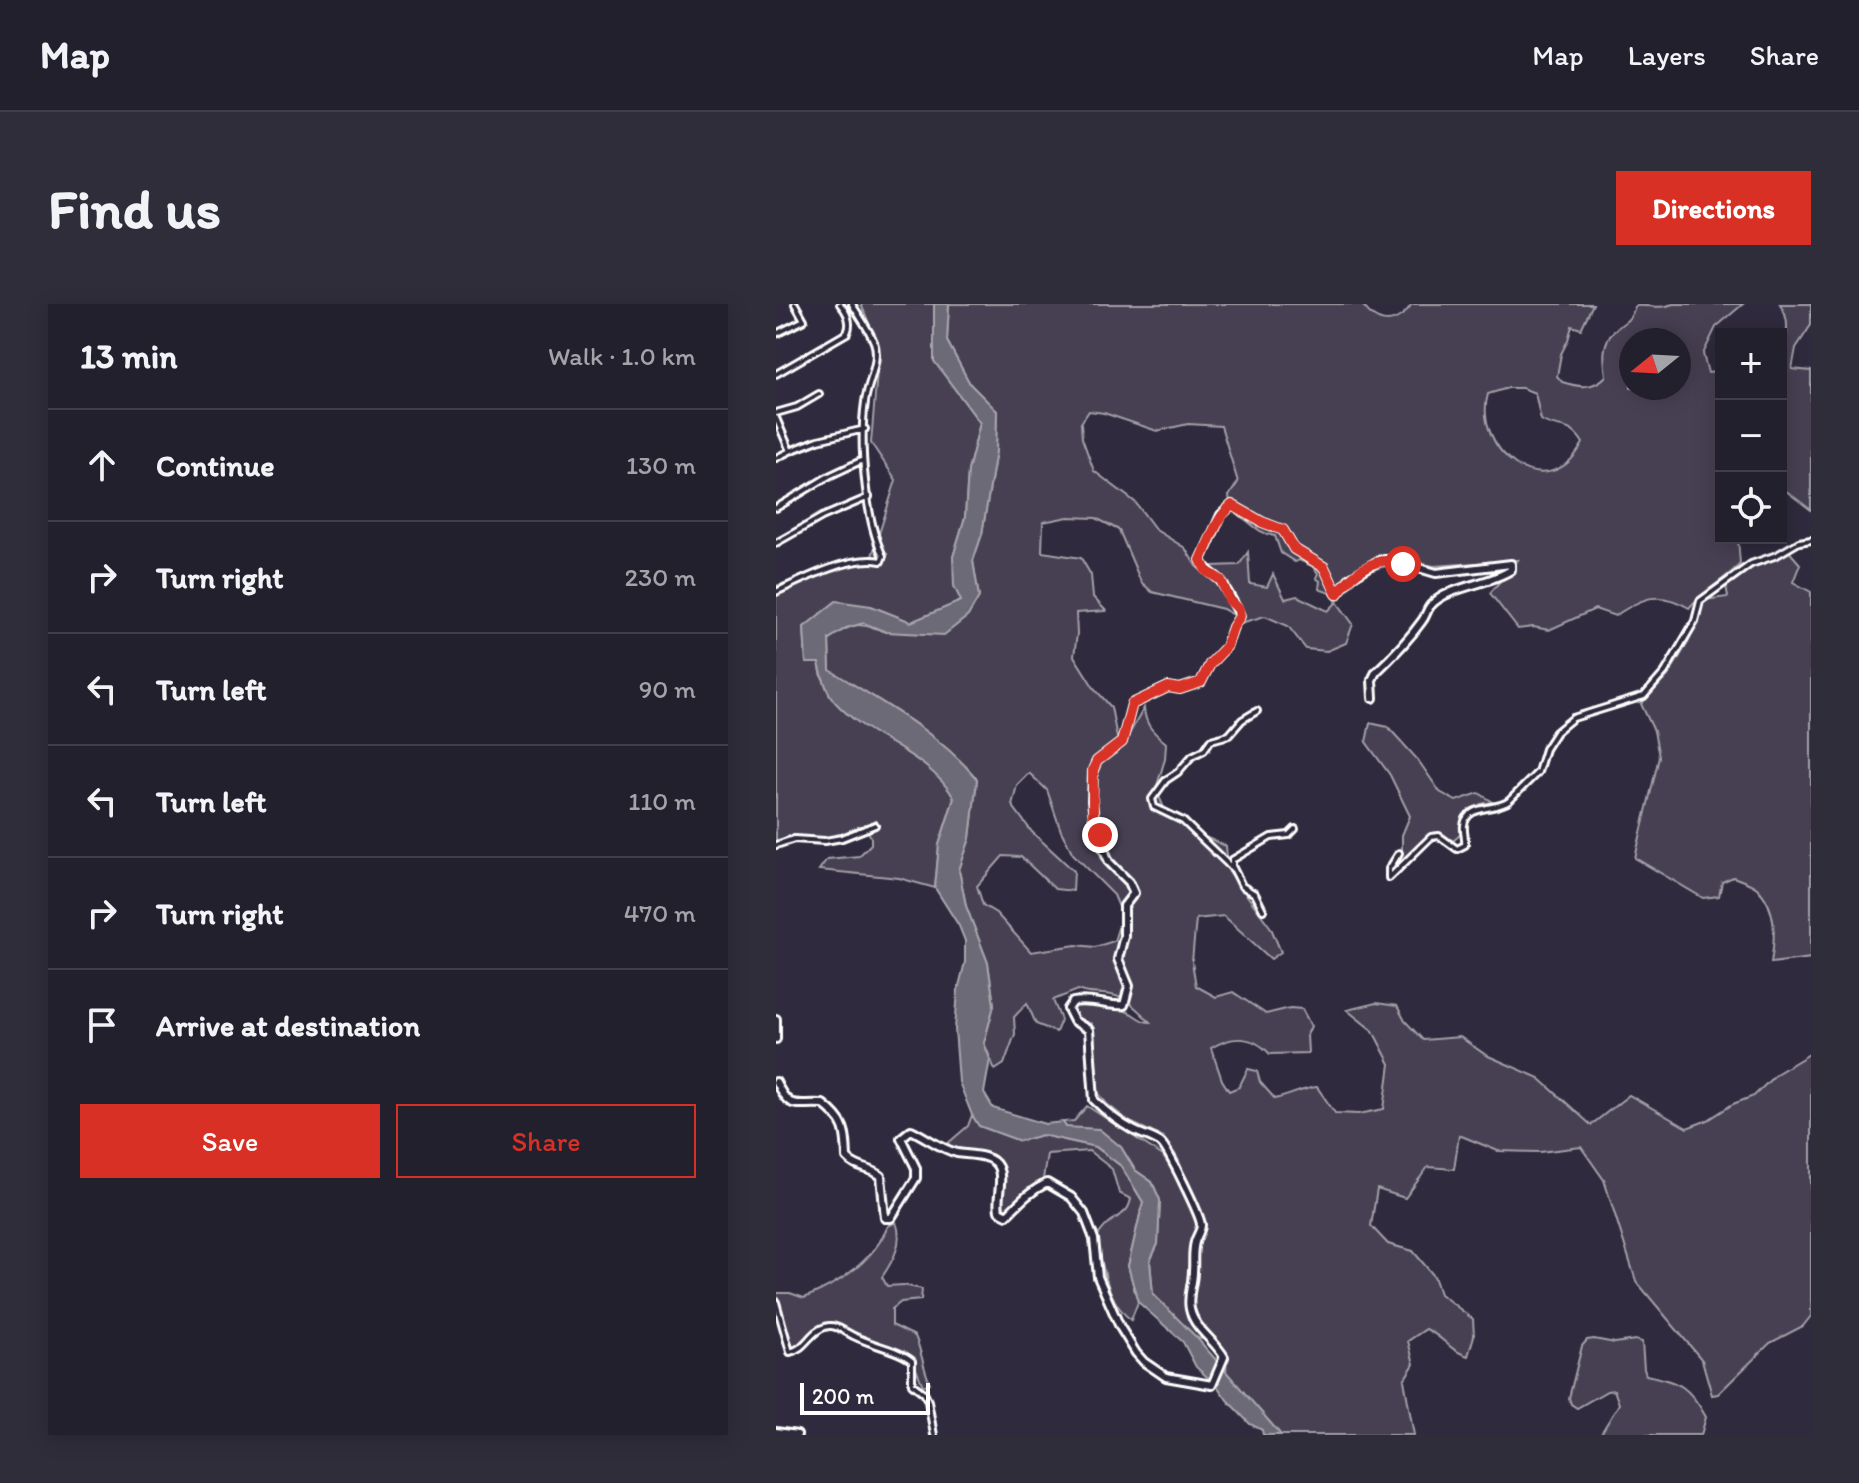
<!DOCTYPE html>
<html lang="en">
<head>
<meta charset="utf-8">
<style>
  body { margin:0; font-family:Itim,sans-serif; background:#2f2d3a; color:#f1f3f6 }
  .controls { position:absolute; right:24px; top:24px; display:grid; overflow:hidden; border-radius:0px; box-shadow:0 4px 20px #0003 }
  .controls button { width:72px; height:72px; display:grid; place-items:center; padding:0; border:0; border-bottom:2px solid #403e4a; background:#23202e; color:#f1f3f6; font:40px sans-serif }
  .compass { position:absolute; left:843px; top:24px; width:72px; height:72px; border-radius:50%; background:#23202e; box-shadow:0 4px 20px #0003; rotate:252deg }
  .scale { position:absolute; left:24px; bottom:20px; width:130px; box-sizing:border-box; padding-left:8px; border:4px solid #fff; border-top:0; font-size:22px; line-height:28px; white-space:nowrap; color:#fff; -webkit-text-stroke:6px #2f2a3d; paint-order:stroke }
  .stop { position:absolute; width:24px; height:24px; margin:-18px; border:6px solid #d93025; border-radius:50%; background:#fff }
  .stop.end { background:#d93025; border-color:#fff; box-shadow:0 2px 8px #0008 }
  .list { margin:0; padding:0; list-style:none }
  h2 { display:flex; justify-content:space-between; align-items:center; height:104px; margin:0; padding:0 32px; font-size:34px }
  h2 small { font-size:26px; font-weight:400; color:#a3a3aa }
  .list li { display:grid; grid-template-columns:52px 1fr auto; gap:24px; align-items:center; box-sizing:border-box; height:112px; padding:0 32px; border-top:2px solid #403e4a }
  .list b { display:block; font-size:30px; white-space:nowrap }
  .list em { font-size:26px; font-style:normal; color:#a3a3aa }
  .actions { display:flex; gap:16px; padding:24px 32px }
  .actions a { flex:1; padding:18px 0; border:2px solid #d93025; border-radius:0px; text-align:center; font-size:28px; color:#d93025 }
  .actions .main { background:#d93025; color:#fff }
  .icon { flex:none; width:44px; height:44px; fill:none; stroke:currentColor; stroke-width:2; stroke-linecap:round; stroke-linejoin:round }
  .map { position:relative; flex:none; width:1035px; height:1131px; overflow:hidden; border-radius:0px }
  header { display:flex; align-items:center; gap:48px; box-sizing:border-box; height:112px; padding:0 40px; background:#23202e; border-bottom:2px solid #403e4a }
  header strong { font-size:38px }
  nav { display:flex; gap:44px; margin-inline-start:auto; font-size:28px }
  .intro { display:flex; align-items:center; justify-content:space-between; box-sizing:border-box; height:192px; padding:0 48px }
  h1 { margin:0; font-size:56px }
  .button { padding:20px 36px; border-radius:0px; background:#d93025; color:#fff; font-size:28px; font-weight:700 }
  main { display:flex; gap:48px; padding:0 48px }
  aside { flex:1; background:#23202e; border-radius:0px; box-shadow:0 4px 20px #0003 }
  .map>svg:first-child { display:block }
  .green { fill:#464152; stroke:#a2a0a8; stroke-width:2; fill-rule:evenodd }
  .water { fill:#6d6a77; stroke:#a7a6ad; stroke-width:2 }
  .lines { fill:none; stroke-linecap:round; stroke-linejoin:round }
  .street-casing { stroke:#fff; stroke-width:10 }
  .secondary-casing { stroke:#fff; stroke-width:12 }
  .primary-casing { stroke:#fff; stroke-width:12 }
  .street { stroke:#2f2a3d; stroke-width:4 }
  .secondary { stroke:#2f2a3d; stroke-width:6 }
  .primary { stroke:#2f2a3d; stroke-width:6 }
  .route { stroke:#d93025; stroke-width:10 }
</style>
</head>
<body>
<header>
<strong>Map</strong>
<nav><a>Map</a><a>Layers</a><a>Share</a></nav>
</header>
<div class="intro"><h1>Find us</h1><a class="button">Directions</a></div>
<main>
<aside>
<h2>13 min<small>Walk · 1.0 km</small></h2>
<ul class="list">
<li><svg class="icon" aria-label="ahead" viewBox="0 0 24 24"><path d="M12 20V5M6 11l6-6 6 6"/></svg><div><b>Continue</b></div><em>130 m</em></li>
<li><svg class="icon" aria-label="right" viewBox="0 0 24 24"><path d="M7 20v-9h11M14 6l5 5-5 5"/></svg><div><b>Turn right</b></div><em>230 m</em></li>
<li><svg class="icon" aria-label="left" viewBox="0 0 24 24"><path d="M17 20v-9H6M10 6l-5 5 5 5"/></svg><div><b>Turn left</b></div><em>90 m</em></li>
<li><svg class="icon" aria-label="left" viewBox="0 0 24 24"><path d="M17 20v-9H6M10 6l-5 5 5 5"/></svg><div><b>Turn left</b></div><em>110 m</em></li>
<li><svg class="icon" aria-label="right" viewBox="0 0 24 24"><path d="M7 20v-9h11M14 6l5 5-5 5"/></svg><div><b>Turn right</b></div><em>470 m</em></li>
<li><svg class="icon" aria-label="arrive" viewBox="0 0 24 24"><path d="M6 21V4h12l-3 4 3 4H6"/></svg><div><b>Arrive at destination</b></div></li>
</ul>
<div class="actions"><a class="main">Save</a><a>Share</a></div>
</aside>
<div class="map">
<svg width="1035" height="1131" viewBox="0 0 1035 1131">
  <rect width="100%" height="100%" fill="#2f2a3d"/>
  <filter id="ink" filterUnits="userSpaceOnUse"><feTurbulence type="fractalNoise" baseFrequency=".0125" numOctaves="2"/><feDisplacementMap in="SourceGraphic" scale="16" xChannelSelector="R" yChannelSelector="G"/><feConvolveMatrix kernelMatrix="1 2 1 2 8 2 1 2 1" color-interpolation-filters="sRGB"/></filter>
  <g filter="url(#ink)">
    <path class="green" d="M 85,0 L 158,0 L 158,57 L 204,119 L 192,167 L 189,213 L 177,253 L 186,297 L 135,318 L 95,302 L 28,323 L 30,359 L 43,358 L 46,373 L 90,423 L 126,444 L 167,475 L 178,494 L 163,541 L 159,584 L 123,574 L 43,566 L 51,555 L 83,552 L 95,540 L 95,533 L 91,526 L 56,537 L 18,536 L 0,543 L 0,282 L 60,261 L 96,252 L 120,176 L 95,139 L 103,44 Z
      M 173,0 L 586,0 C 601,22 620,23 636,0 L 817,0 L 805,25 L 796,22 L 792,36 L 785,50 L 781,72 L 786,78 C 802,83 817,86 830,72 C 828,56 825,40 838,27 C 849,16 854,19 859,2 C 874,0 881,6 897,0 L 967,0 L 940,23 L 927,50 L 932,69 L 939,68 L 945,63 L 945,234 L 962,234 L 964,260 C 948,277 928,286 913,304 C 883,286 867,293 839,312 L 819,305 L 773,326 L 757,323 L 742,325 L 714,289 L 742,256 L 658,262 L 624,255 L 620,261 C 592,262 577,277 561,298 L 577,320 L 570,339 L 551,347 L 530,345 L 512,322 L 489,312 L 468,318 C 470,302 449,274 435,266 L 436,262 L 463,261 L 472,248 L 474,280 L 491,283 L 497,270 L 509,295 L 521,292 L 552,307 L 561,298 L 554,289 L 543,285 L 544,277 L 540,274 L 542,269 L 536,262 L 523,256 L 519,258 L 505,249 L 499,232 C 480,230 473,214 455,207 L 453,192 L 462,178 L 445,122 L 412,120 L 381,127 L 328,109 L 313,107 L 305,119 L 306,134 L 318,167 L 359,198 L 380,226 L 409,244 L 420,262 L 443,282 L 461,308 L 458,311 L 447,305 L 376,288 L 365,278 L 343,226 L 320,214 L 292,213 L 267,218 L 266,248 L 305,254 L 315,271 L 317,293 L 330,307 L 300,309 L 301,330 L 298,352 L 318,384 L 335,403 L 341,434 L 351,434 L 368,404 C 369,421 377,428 390,439 L 389,455 L 380,485 L 388,504 L 411,515 L 422,530 L 450,542 L 452,566 L 495,624 L 505,648 L 495,655 L 448,612 L 420,615 L 416,658 L 420,682 L 440,693 L 457,688 L 490,710 L 514,704 L 526,705 L 535,722 L 531,731 L 532,749 L 494,750 C 477,731 456,731 435,744 L 446,776 L 453,787 L 463,783 L 472,765 L 481,767 L 484,778 L 499,795 C 513,792 528,784 541,783 L 559,809 L 583,810 L 608,805 L 614,760 L 597,727 L 571,706 L 600,699 L 621,702 L 629,717 L 647,736 L 684,733 L 710,751 L 763,774 L 815,821 L 853,791 L 911,824 L 932,816 L 957,800 L 978,792 L 1000,770 L 1035,749 L 1035,1012 L 1027,1022 L 994,1039 L 942,1090 L 936,1091 L 926,1056 L 860,977 L 828,876 L 805,843 L 764,848 L 722,847 L 683,831 L 678,865 L 652,863 L 629,894 L 601,885 L 595,922 L 612,940 L 637,947 L 658,972 L 664,990 L 697,1015 L 698,1032 L 692,1052 C 672,1046 669,1034 650,1025 L 632,1037 L 638,1060 L 628,1076 L 638,1131 L 505,1131 L 450,1069 L 451,1053 L 448,1047 L 434,1036 L 417,1007 L 421,948 L 430,920 L 401,853 L 387,833 L 354,818 L 331,800 L 321,787 L 316,720 L 299,714 L 296,703 C 311,695 336,703 352,708 C 362,712 364,718 374,718 C 364,708 351,694 336,691 C 323,688 317,692 302,686 L 277,696 L 285,716 L 280,728 L 260,720 L 251,699 L 238,713 L 239,730 L 228,760 L 219,766 L 208,739 L 218,701 L 212,659 L 190,602 L 183,566 L 194,534 L 201,475 C 162,428 105,398 54,367 L 53,335 C 77,319 83,317 110,328 L 203,293 L 197,257 L 206,230 L 220,147 L 221,108 L 194,80 L 171,37 ZM 855,36 L 903,36 L 903,84 L 855,84 ZM 732,84 L 746,84 L 759,89 L 765,116 C 783,127 793,117 807,139 C 770,207 696,144 712,90 ZM 253,469 L 271,486 L 285,527 L 297,550 L 338,591 L 343,603 L 343,621 L 338,637 L 319,643 L 300,641 L 255,648 L 220,609 L 207,601 L 201,582 L 227,552 L 245,553 L 279,585 L 297,587 L 298,567 L 256,528 L 236,501 L 241,481 Z
      M 1004,0 L 1035,0 L 1035,21 L 1020,44 L 1016,65 L 1035,67 L 1035,206 L 1005,183 L 1005,45 C 1013,30 1013,14 1004,0 Z
      M 1011,245 L 1024,260 L 1017,278 L 1035,288 L 1035,654 L 995,659 C 999,633 1002,605 981,584 C 975,579 964,576 957,573 L 946,578 L 943,592 L 927,594 L 859,554 L 883,453 L 878,427 L 865,400 L 892,372 L 910,342 L 923,314 L 924,302 L 928,296 L 952,293 L 950,281 L 975,263 L 1011,249 Z
      M 594,419 L 612,423 L 642,456 L 664,488 L 680,497 L 703,489 L 717,498 L 705,500 L 687,512 L 684,531 L 677,537 L 666,530 L 655,530 L 616,567 L 626,547 L 626,531 L 634,512 L 614,471 L 590,438 Z
      M 311,802 L 387,852 L 402,876 L 421,918 L 414,945 L 409,997 L 415,1020 L 427,1035 L 421,1034 L 397,1013 L 377,990 L 374,957 L 382,940 L 384,896 L 376,878 L 359,866 L 345,843 L 290,823 L 287,818 L 298,817 Z
      M 196,811 L 203,822 L 244,837 L 266,831 L 320,843 L 345,862 L 367,898 L 352,962 L 362,998 L 355,1016 C 330,996 328,963 320,934 C 324,929 328,923 333,919 C 344,910 352,910 355,895 L 343,889 L 336,865 L 313,847 L 271,850 L 267,875 L 252,884 L 231,906 L 225,900 L 227,872 L 220,853 L 170,841 L 192,822 Z
      M 120,918 C 128,938 117,957 106,973 L 111,982 L 127,981 L 146,985 L 145,996 L 125,998 L 116,1005 L 116,1021 L 139,1032 C 146,1048 147,1064 154,1079 L 147,1082 L 135,1052 L 95,1039 L 63,1022 L 46,1021 L 21,1044 L 16,1042 L 0,989 L 14,989 L 28,994 C 62,980 97,958 112,922 Z
      M 818,1035 L 839,1039 L 859,1036 L 866,1038 L 868,1065 L 870,1071 C 904,1078 913,1082 930,1113 L 925,1131 L 824,1131 L 843,1100 L 838,1086 L 831,1087 L 801,1104 L 795,1100 L 793,1094 L 806,1042 L 811,1036 Z"/>
    <path class="water" d="M 158,0 L 173,0 L 171,37 L 194,80 L 221,107 L 220,147 L 206,230 L 197,257 L 203,293 L 192,312 L 168,331 L 110,328 L 88,319 L 70,324 L 53,335 L 54,366 C 105,398 162,428 201,475 L 194,534 L 183,566 L 190,602 L 212,659 L 218,701 L 208,739 L 214,755 L 208,789 L 217,804 L 269,820 L 287,818 L 290,823 L 323,825 L 345,843 L 359,866 L 376,878 L 384,896 L 382,940 L 374,957 L 377,990 L 421,1034 L 505,1131 L 487,1131 L 486,1126 L 474,1120 L 452,1097 L 441,1082 L 420,1063 L 407,1038 L 362,998 L 352,962 L 367,898 L 345,862 L 320,843 L 266,831 L 244,837 L 203,822 L 196,811 L 183,778 L 179,725 L 182,686 L 189,658 L 189,637 L 183,622 L 159,584 L 163,541 L 178,494 C 151,448 93,436 59,398 C 50,388 46,372 43,359 L 30,359 L 28,323 L 60,297 L 95,302 L 135,318 L 185,297 L 178,282 L 177,253 L 189,213 L 192,167 L 204,119 L 158,57 Z"/>
    <g class="lines">
      <g class="street-casing">
        <path id="street" d="M 0,30 L 28,16 L 19,0
          M 0,70 L 71,29 C 76,19 71,8 64,0
          M 0,109 L 21,103 L 43,90
          M 0,114 L 14,147 L 42,136 L 89,125
          M 0,154 L 14,147
          M 0,204 L 53,172 L 87,156
          M 0,239 L 46,213 L 93,193
          M 0,288 C 27,275 74,251 105,257 L 107,252 C 89,215 83,139 89,98 C 91,80 105,56 98,38 C 93,25 83,12 76,0
          M 0,541 L 18,535 L 49,537 L 66,534 L 99,521
          M 623,549 L 613,565 L 613,574 L 655,533 L 663,532 L 681,545 L 689,541 C 690,534 687,528 688,521 C 691,500 720,507 733,497 L 762,468 L 769,445 L 780,428 L 797,414 L 868,392 L 889,368 L 919,317 L 924,297 L 975,260 L 1001,251 L 1023,238 L 1035,236
          M 458,566 L 407,517 L 378,503 L 376,495 L 390,476 L 402,468 L 416,452 L 428,446 L 435,436 L 453,431 L 466,416 L 481,407
          M 487,606 L 479,590 L 466,582 L 456,562 L 456,556 L 495,533 L 513,531 L 519,525
          M 0,998 L 14,1048 C 30,1045 34,1027 49,1023 C 57,1020 65,1025 72,1029 C 91,1041 121,1044 136,1057 L 136,1080 L 148,1089 L 152,1097 L 158,1131"/>
      </g>
      <g class="secondary-casing">
        <path id="secondary" d="M 0,715 L 0,735
          M 0,778 C 14,808 19,798 47,800 C 70,818 70,827 71,854 C 80,865 94,863 105,872 L 109,914 L 115,914 L 140,874 L 140,864 L 125,834 L 135,826 C 150,833 165,845 181,849 C 194,851 216,850 222,863 C 228,876 220,893 223,907 L 231,911 C 244,898 254,887 271,879 L 295,893 L 308,909 L 318,935 L 322,973 L 344,1023 L 360,1049 L 368,1058 L 390,1073 L 436,1081 L 448,1053 C 439,1036 418,1025 414,1005 C 411,991 417,981 417,968 C 418,958 416,949 419,938 C 420,933 425,927 425,921 C 425,913 392,845 385,839 C 377,833 366,831 357,826 C 342,818 330,808 318,796 L 313,726 L 298,717 L 292,705 L 297,698 C 315,694 331,703 348,701 L 353,682 L 342,655 L 348,632 L 348,602 L 358,589 L 353,578 L 333,558 L 319,523 L 316,497 L 317,466 L 321,457 L 346,438 L 356,400 L 392,383 L 404,385 L 425,378 L 434,360 L 450,343 L 457,323 L 464,312 C 464,310 446,278 444,276 C 435,268 430,267 425,256 L 445,211 L 456,201 L 486,218 L 507,226 L 518,245 L 548,263 L 561,290 L 574,274 L 604,256 L 616,256 L 660,269 L 735,260 L 735,266 C 712,281 673,282 655,301 C 651,305 650,312 646,317 C 633,335 616,353 600,368 L 596,376 L 597,394"/>
      </g>
      <g class="primary-casing">
        <path id="primary" d="M 0,1128 L 21,1131"/>
      </g>
      <use href="#street" class="street"/>
      <use href="#secondary" class="secondary"/>
      <use href="#primary" class="primary"/>
    </g>
  </g>
  <g class="lines" filter="url(#ink)">
    <path class="route" d="M 324,531 L 317,511 L 317,466 L 321,457 L 346,438 L 356,400 L 392,383 L 404,385 L 425,378 L 434,360 L 450,343 L 457,323 L 464,312 L 463,305 L 453,296 L 445,276 L 430,267 L 425,256 C 434,236 440,215 456,201 L 486,218 L 507,226 L 518,245 L 548,263 L 561,290 C 577,269 599,249 627,260"/>
  </g>
</svg>
<div class="controls">
<button>+</button>
<button>−</button>
<button><svg class="icon" aria-label="locate" viewBox="0 0 24 24"><circle cx="12" cy="12" r="6"/><path d="M12 2v4M12 18v4M2 12h4M18 12h4"/></svg></button>
</div>
<svg class="compass" viewBox="-18 -18 36 36"><path d="M0-13l5 13h-10z" fill="#e53935"/><path d="M0 13l5-13h-10z" fill="#a3a3aa"/></svg>
<div class="scale">200 m</div>
<div class="stop" style="left:627px;top:260px"></div>
<div class="stop end" style="left:324px;top:531px"></div>
</div>
</main>
</body>
</html>
